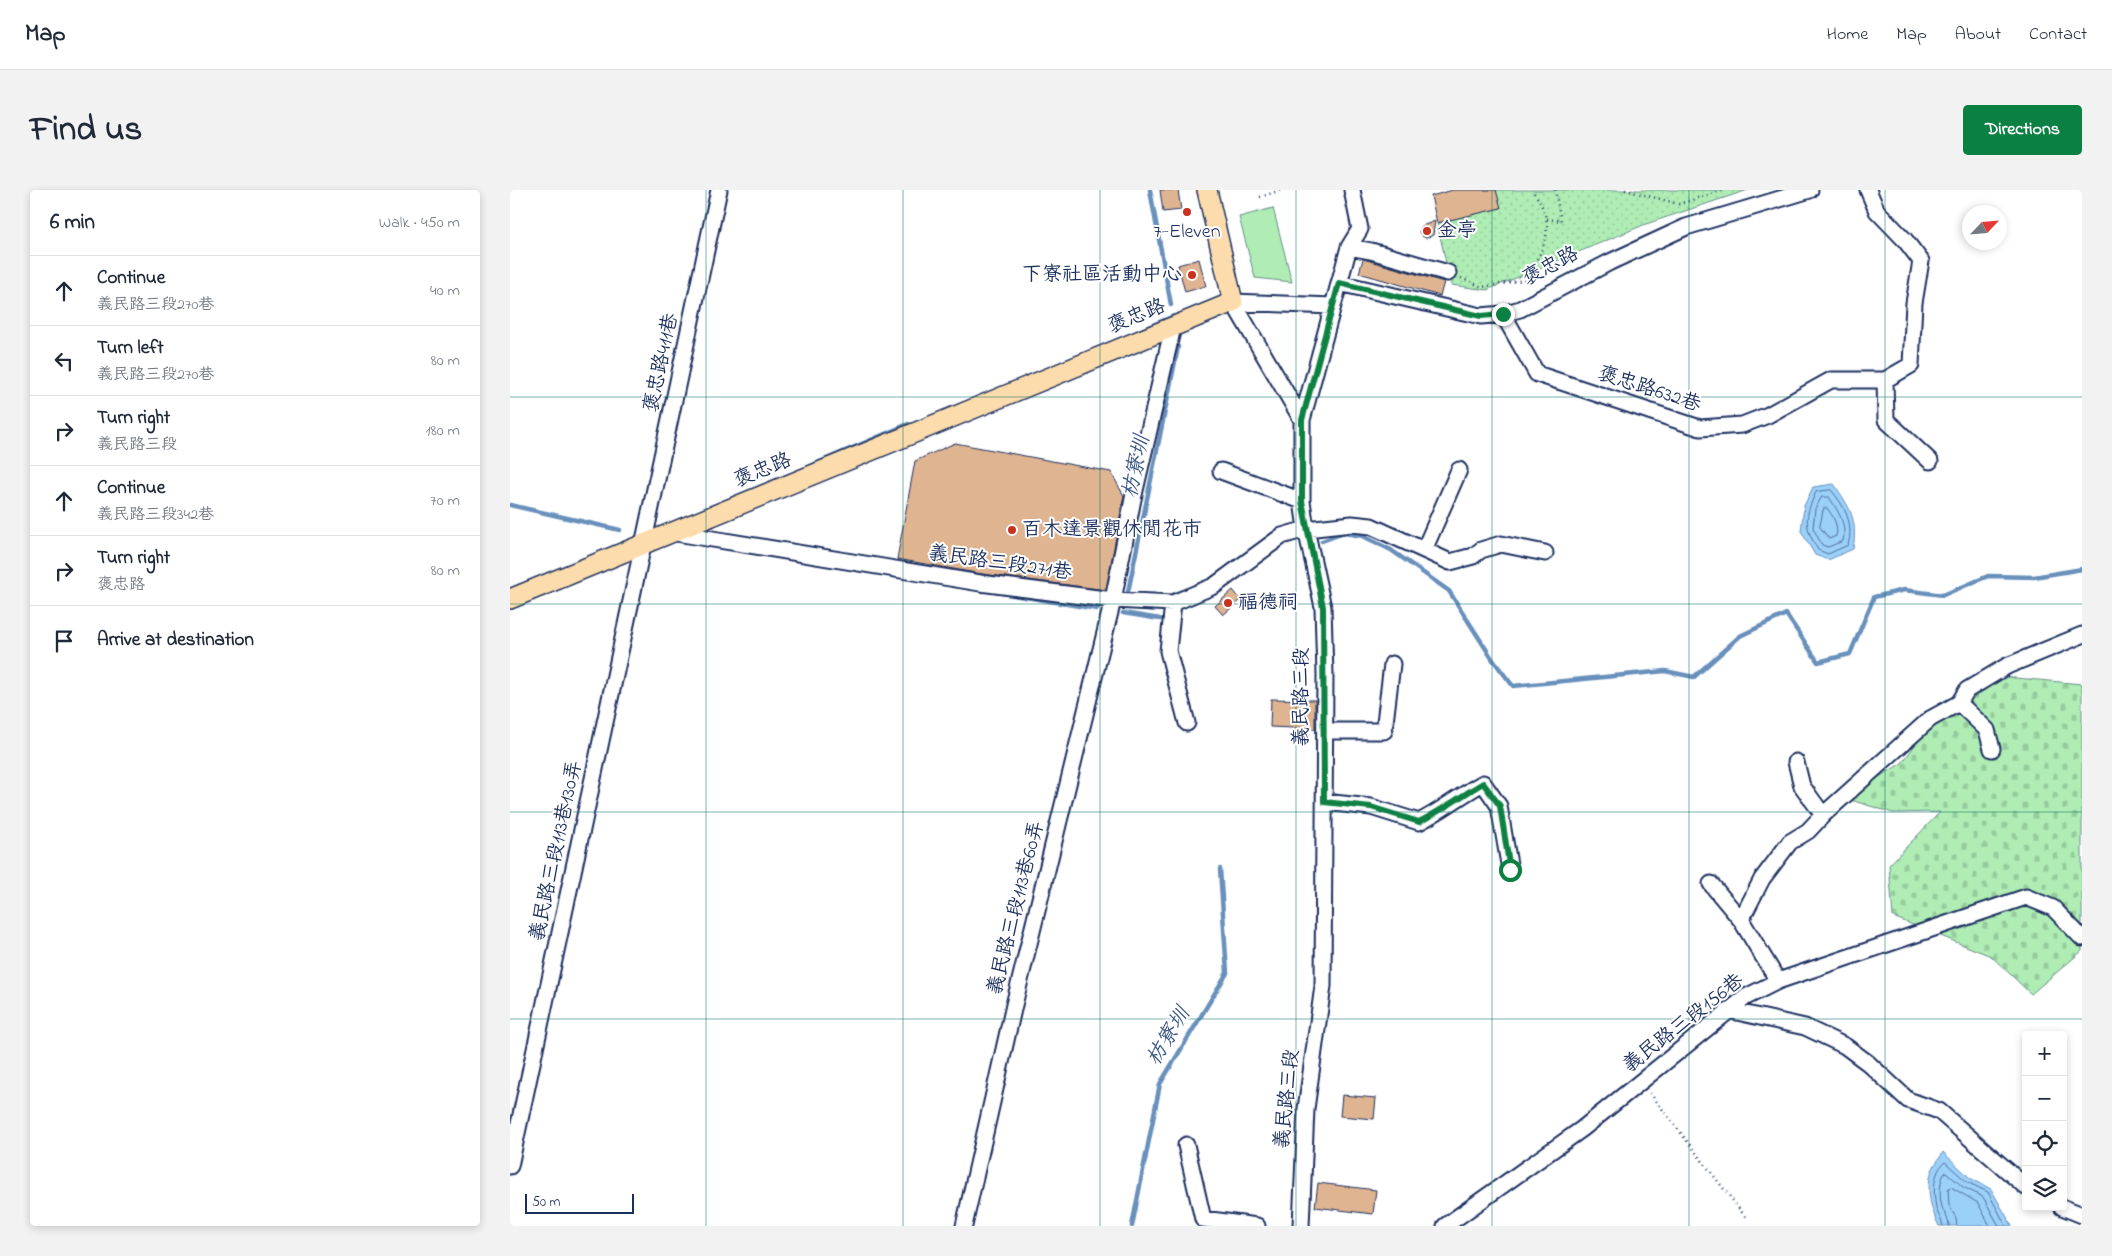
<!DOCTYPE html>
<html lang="en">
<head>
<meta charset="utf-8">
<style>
  body { margin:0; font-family:"Indie Flower","LXGW WenKai TC",sans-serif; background:#f2f2f3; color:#1f2937 }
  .controls { position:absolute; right:15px; bottom:15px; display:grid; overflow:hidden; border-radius:5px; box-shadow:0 2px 8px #0003 }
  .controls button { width:45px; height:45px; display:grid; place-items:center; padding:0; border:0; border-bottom:1px solid #e0e1e3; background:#fff; color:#1f2937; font:25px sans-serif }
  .compass { position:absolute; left:1452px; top:15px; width:45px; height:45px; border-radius:50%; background:#fff; box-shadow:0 2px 8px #0003; rotate:64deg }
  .scale { position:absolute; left:15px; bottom:12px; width:109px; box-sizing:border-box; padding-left:5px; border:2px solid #1b2f5e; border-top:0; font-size:14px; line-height:18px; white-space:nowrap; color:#1b2f5e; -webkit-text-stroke:4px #fff; paint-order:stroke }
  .stop { position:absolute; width:15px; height:15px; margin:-11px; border:4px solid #0b8043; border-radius:50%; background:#fff }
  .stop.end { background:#0b8043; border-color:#fff; box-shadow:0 1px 5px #0008 }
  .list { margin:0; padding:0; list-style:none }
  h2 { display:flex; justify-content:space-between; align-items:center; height:65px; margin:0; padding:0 20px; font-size:21px }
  h2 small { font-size:16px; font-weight:400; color:#747a83 }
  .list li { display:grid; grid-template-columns:32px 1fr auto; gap:15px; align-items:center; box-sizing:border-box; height:70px; padding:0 20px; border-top:1px solid #e0e1e3 }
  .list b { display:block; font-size:19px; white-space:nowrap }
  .list p { margin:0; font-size:16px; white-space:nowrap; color:#747a83 }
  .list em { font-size:16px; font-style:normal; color:#747a83 }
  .icon { flex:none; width:28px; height:28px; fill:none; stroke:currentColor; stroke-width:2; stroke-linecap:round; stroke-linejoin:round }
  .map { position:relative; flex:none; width:1572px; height:1036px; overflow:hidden; border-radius:5px }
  header { display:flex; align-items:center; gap:30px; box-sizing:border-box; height:70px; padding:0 25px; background:#fff; border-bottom:1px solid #e0e1e3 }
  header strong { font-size:24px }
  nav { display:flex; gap:28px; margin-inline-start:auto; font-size:18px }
  .intro { display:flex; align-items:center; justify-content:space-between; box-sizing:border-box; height:120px; padding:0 30px }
  h1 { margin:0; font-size:35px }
  .button { padding:12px 22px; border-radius:5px; background:#0b8043; color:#fff; font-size:18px; font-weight:700 }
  main { display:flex; gap:30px; padding:0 30px }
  aside { flex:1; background:#fff; border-radius:5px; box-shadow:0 2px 8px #0003 }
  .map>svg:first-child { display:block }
  .grass { fill:#afedb4; stroke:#658e89 }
  .cemetery { fill:url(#cemetery-stones); stroke:#658e89 }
  .park { fill:url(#park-dots); stroke:#658e89 }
  .water { fill:#9bd0f9; stroke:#6890bb }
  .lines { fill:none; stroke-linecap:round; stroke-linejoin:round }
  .shore { stroke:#4e6f9c; stroke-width:1 }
  .stream { stroke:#6890bb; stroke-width:4.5 }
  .building { fill:#dfb490; stroke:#1b2f5e }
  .minor-casing { stroke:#1b2f5e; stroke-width:19 }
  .major-casing { stroke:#1b2f5e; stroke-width:22 }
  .path { stroke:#1b2f5e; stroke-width:2.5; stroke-dasharray:1 4; stroke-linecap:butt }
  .minor { stroke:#fff; stroke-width:15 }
  .major { stroke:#fcdcac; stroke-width:19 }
  .route { stroke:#0b8043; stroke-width:6 }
  .grid { fill:none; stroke:#0f766e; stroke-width:1; stroke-opacity:0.55 }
  .poi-dot { fill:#c8321e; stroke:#fff; stroke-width:2 }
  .labels { text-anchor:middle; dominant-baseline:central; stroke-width:4; stroke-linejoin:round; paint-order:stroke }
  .poi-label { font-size:20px; fill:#1b2f5e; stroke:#fff; text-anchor:start }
  .street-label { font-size:20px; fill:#1b2f5e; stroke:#fff }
  .water-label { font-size:21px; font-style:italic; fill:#3b5785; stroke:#fff }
</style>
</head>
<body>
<header>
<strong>Map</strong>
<nav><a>Home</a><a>Map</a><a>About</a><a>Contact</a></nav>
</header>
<div class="intro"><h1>Find us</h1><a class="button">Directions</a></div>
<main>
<aside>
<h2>6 min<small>Walk · 450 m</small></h2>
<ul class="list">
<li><svg class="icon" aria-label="ahead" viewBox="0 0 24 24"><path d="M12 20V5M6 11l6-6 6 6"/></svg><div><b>Continue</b><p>義民路三段270巷</p></div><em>40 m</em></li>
<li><svg class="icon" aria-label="left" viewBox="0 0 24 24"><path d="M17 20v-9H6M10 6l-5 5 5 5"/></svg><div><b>Turn left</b><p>義民路三段270巷</p></div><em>80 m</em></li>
<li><svg class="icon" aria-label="right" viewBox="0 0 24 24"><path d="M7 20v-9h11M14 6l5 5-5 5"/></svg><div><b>Turn right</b><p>義民路三段</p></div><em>180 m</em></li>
<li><svg class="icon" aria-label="ahead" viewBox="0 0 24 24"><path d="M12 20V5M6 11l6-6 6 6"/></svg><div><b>Continue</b><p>義民路三段342巷</p></div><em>70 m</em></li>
<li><svg class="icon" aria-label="right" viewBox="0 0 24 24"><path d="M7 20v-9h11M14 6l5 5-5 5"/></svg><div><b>Turn right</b><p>褒忠路</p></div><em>80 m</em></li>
<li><svg class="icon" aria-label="arrive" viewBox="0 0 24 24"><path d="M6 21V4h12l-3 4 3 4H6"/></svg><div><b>Arrive at destination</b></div></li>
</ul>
</aside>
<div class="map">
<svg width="1572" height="1036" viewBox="0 0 1572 1036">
  <defs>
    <pattern id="cemetery-stones" width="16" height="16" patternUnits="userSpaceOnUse" patternTransform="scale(1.25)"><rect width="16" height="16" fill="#afedb4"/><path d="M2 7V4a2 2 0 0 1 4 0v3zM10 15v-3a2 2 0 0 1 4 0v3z" fill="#96cc9d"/></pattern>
    <pattern id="park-dots" width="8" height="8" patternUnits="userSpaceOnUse" patternTransform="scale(1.25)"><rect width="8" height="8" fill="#afedb4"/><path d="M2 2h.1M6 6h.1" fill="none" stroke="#96cc9d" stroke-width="1.8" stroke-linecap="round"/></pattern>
  </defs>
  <rect width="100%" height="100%" fill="#fff"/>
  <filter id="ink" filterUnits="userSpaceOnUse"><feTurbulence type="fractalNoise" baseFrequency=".02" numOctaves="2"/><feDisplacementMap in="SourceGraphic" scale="10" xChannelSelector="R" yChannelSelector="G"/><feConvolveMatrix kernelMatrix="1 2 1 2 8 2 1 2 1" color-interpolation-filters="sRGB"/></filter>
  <g filter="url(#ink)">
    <path class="grass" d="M 763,18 L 782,92 L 745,88 L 729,27 Z"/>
    <path class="cemetery" d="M 1495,487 L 1572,494 L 1572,761 L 1521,804 L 1481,766 L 1383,727 L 1379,675 L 1430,622 L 1383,623 L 1334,608 L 1392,573 L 1435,514 Z"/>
    <path class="park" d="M 986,0 L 1238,0 L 1136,34 L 977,100 L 941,95 L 927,33 L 990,18 Z"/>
    <path class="water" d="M 1324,294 C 1340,318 1348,329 1343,359 L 1318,370 L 1305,365 L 1291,341 L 1294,316 L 1303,297 Z
      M 1433,962 L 1460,988 L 1481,999 L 1502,1036 L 1429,1036 C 1421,1020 1416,1001 1421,983 C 1423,976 1430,968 1433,962 Z"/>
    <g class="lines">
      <path class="shore" d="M 1321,300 C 1335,316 1344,334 1338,355 L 1318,364 L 1308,360 C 1294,336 1294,328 1306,302 Z
        M 1312,307 L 1319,307 C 1328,321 1337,334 1333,351 L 1318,357 L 1312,355 L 1303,338 L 1305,319 Z
        M 1314,318 L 1317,318 C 1323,326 1329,336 1326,346 L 1319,349 L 1310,337 Z
        M 1433,1036 C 1432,1029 1427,1024 1426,1017 C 1423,1002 1423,982 1435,972 L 1457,992 L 1478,1002 L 1496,1036
        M 1439,1036 C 1439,1028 1434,1024 1432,1017 C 1429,1007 1429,988 1436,982 L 1453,997 L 1473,1007 L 1489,1036
        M 1447,1036 L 1446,1028 L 1439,1015 L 1438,999 L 1441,997 L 1468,1013 L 1480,1036"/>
      <path class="stream" d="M 640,0 L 661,115
        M 629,141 L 664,126
        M 305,274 L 398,234
        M 0,315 L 110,340
        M 812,351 L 834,343 L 853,346 L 881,360 L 939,401 L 983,470 L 1003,496 L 1155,481 L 1184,487 L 1230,446 L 1276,424 L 1308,472 L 1340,464 L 1364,407 L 1394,400 L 1433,405 L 1478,386 L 1524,387 L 1572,379
        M 485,402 L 587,419
        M 618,402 L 668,157
        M 613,423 L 650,429
        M 622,1036 L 650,894 L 717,783 L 710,679"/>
    </g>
    <path class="building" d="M 650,0 L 668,0 L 671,20 L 653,22 Z
      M 943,0 L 986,0 L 991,18 L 927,33 L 921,6 Z
      M 925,31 L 923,45 L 916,48 L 912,46 L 909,42 L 912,36 Z
      M 689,69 L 696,96 L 675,102 L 668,75 Z
      M 853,69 L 934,92 L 930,106 L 849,83 Z
      M 445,253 L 601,282 L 614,306 L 596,400 L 472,384 L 387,369 L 405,271 Z
      M 723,400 L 731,410 L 713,425 L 705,416 Z
      M 761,509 L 805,510 L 805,539 L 760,537 Z
      M 832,905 L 866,908 L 864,929 L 830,926 Z
      M 808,993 L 866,1000 L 863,1024 L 805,1017 Z"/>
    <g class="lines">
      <g class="minor-casing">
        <path id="minor" d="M 839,57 L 861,61 L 938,83
          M 829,93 L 971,126 L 993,124 L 1010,119 L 1100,72 L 1176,37 L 1300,0
          M 723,112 L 792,230 L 792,311 L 796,339 L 813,417 L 815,485 L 813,796 L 796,919 L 791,1036
          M 723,112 L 822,116
          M 993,124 L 1027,184 L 1190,238 L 1232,235 L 1258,225 L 1321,190 L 1375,190 L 1401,175 L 1404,113 L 1411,71 L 1395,50 L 1367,21 L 1358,0
          M 1375,190 L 1376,230 L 1420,271
          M 792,230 L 839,57 L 850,39 L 842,0
          M 711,281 L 792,311
          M 160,342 L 470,393 L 603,410 L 663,413 L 704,396 L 772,346 L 796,339 L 842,334 L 861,336 L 940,372 L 963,366 L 971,360 L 991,354 L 1035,363
          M 914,360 L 949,280
          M 663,413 L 658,461 L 677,533
          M 1449,513 L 1477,540 L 1482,559
          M 815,541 L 874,541 L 882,474
          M 1286,572 L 1292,596 L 1313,625
          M 814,612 L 861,617 L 909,632 C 931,621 951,605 973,593 L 989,616 L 1000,680
          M 1201,694 L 1231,730 L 1268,791
          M 1231,730 L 1252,689 L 1280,652 L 1298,641 L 1313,625 L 1420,529 L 1449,513 L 1457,500 L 1497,476 L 1572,445
          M 1218,820 L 1295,837 L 1335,856 L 1358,873 L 1398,910 L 1429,921 L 1516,997
          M 676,955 L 693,1029 L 747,1036
          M 0,976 L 209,0
          M 1552,1017 L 1572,1025
          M 454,1036 L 504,815 L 603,410 L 623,309 L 663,137
          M 935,1036 L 1072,939 L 1236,807 L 1268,791 L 1516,707 L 1543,718 L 1572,748"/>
      </g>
      <g class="major-casing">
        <path id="major" d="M 0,409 L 723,112 L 697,0"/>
      </g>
      <path class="path" d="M 1115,0 L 1169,14 L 1214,0
        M 750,7 L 771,0
        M 1037,29 L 1051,31 L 1045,0
        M 951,88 L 972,97 L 1014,90 C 1036,58 1048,34 1022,0
        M 1140,903 L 1237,1029"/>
      <use href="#minor" class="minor"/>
      <use href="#major" class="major"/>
    </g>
  </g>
  <g class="lines" filter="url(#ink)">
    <path class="route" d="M 993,124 L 971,126 L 829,93 L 792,230 L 792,311 L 813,417 L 814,612 L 861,617 L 909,632 C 931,621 951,606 973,593 L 990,616 L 1000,680"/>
  </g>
  <path class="grid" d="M 196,0 L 196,1036M 393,0 L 393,1036M 590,0 L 590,1036M 786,0 L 786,1036M 982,0 L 982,1036M 1179,0 L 1179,1036M 1375,0 L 1375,1036M 0,207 L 1572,207M 0,414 L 1572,414M 0,622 L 1572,622M 0,829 L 1572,829"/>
  <g class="poi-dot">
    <circle cx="677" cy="22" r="5"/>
    <circle cx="917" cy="41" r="5"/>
    <circle cx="682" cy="85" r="5"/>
    <circle cx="502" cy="340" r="5"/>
    <circle cx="718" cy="413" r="5"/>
  </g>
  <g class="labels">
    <g class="poi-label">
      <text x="927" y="41">金亭</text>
      <text x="677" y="42" text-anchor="middle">7-Eleven</text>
      <text x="672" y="85" text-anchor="end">下寮社區活動中心</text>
      <text x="512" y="340">百木達景觀休閒花市</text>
      <text x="728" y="413">福德祠</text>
    </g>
    <g class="street-label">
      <text transform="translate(1041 77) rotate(-28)">褒忠路</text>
      <text transform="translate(627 127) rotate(-22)">褒忠路</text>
      <text transform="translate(152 173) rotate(-78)">褒忠路411巷</text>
      <text transform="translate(1139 200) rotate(18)">褒忠路632巷</text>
      <text transform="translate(253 281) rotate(-22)">褒忠路</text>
      <text transform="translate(490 374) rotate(8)">義民路三段271巷</text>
      <text transform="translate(792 507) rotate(-90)">義民路三段</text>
      <text transform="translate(47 661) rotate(-78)">義民路三段113巷130弄</text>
      <text transform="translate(507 718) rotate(-76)">義民路三段113巷60弄</text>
      <text transform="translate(1174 834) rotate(-38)">義民路三段156巷</text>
      <text transform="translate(778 909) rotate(-84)">義民路三段</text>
    </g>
    <g class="water-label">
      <text transform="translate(627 277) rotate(-78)">枋寮圳</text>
      <text transform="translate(659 847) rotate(-59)">枋寮圳</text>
    </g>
  </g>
</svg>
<div class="controls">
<button>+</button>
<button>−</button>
<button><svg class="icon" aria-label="locate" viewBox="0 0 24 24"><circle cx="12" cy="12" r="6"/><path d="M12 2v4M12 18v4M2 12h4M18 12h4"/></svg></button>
<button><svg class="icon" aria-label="layers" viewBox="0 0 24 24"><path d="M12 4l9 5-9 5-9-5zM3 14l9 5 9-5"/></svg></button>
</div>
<svg class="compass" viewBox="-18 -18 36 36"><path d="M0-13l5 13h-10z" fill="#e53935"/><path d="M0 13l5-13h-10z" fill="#747a83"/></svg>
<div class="scale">50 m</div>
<div class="stop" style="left:1000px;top:680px"></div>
<div class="stop end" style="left:993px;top:124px"></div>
</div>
</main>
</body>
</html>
